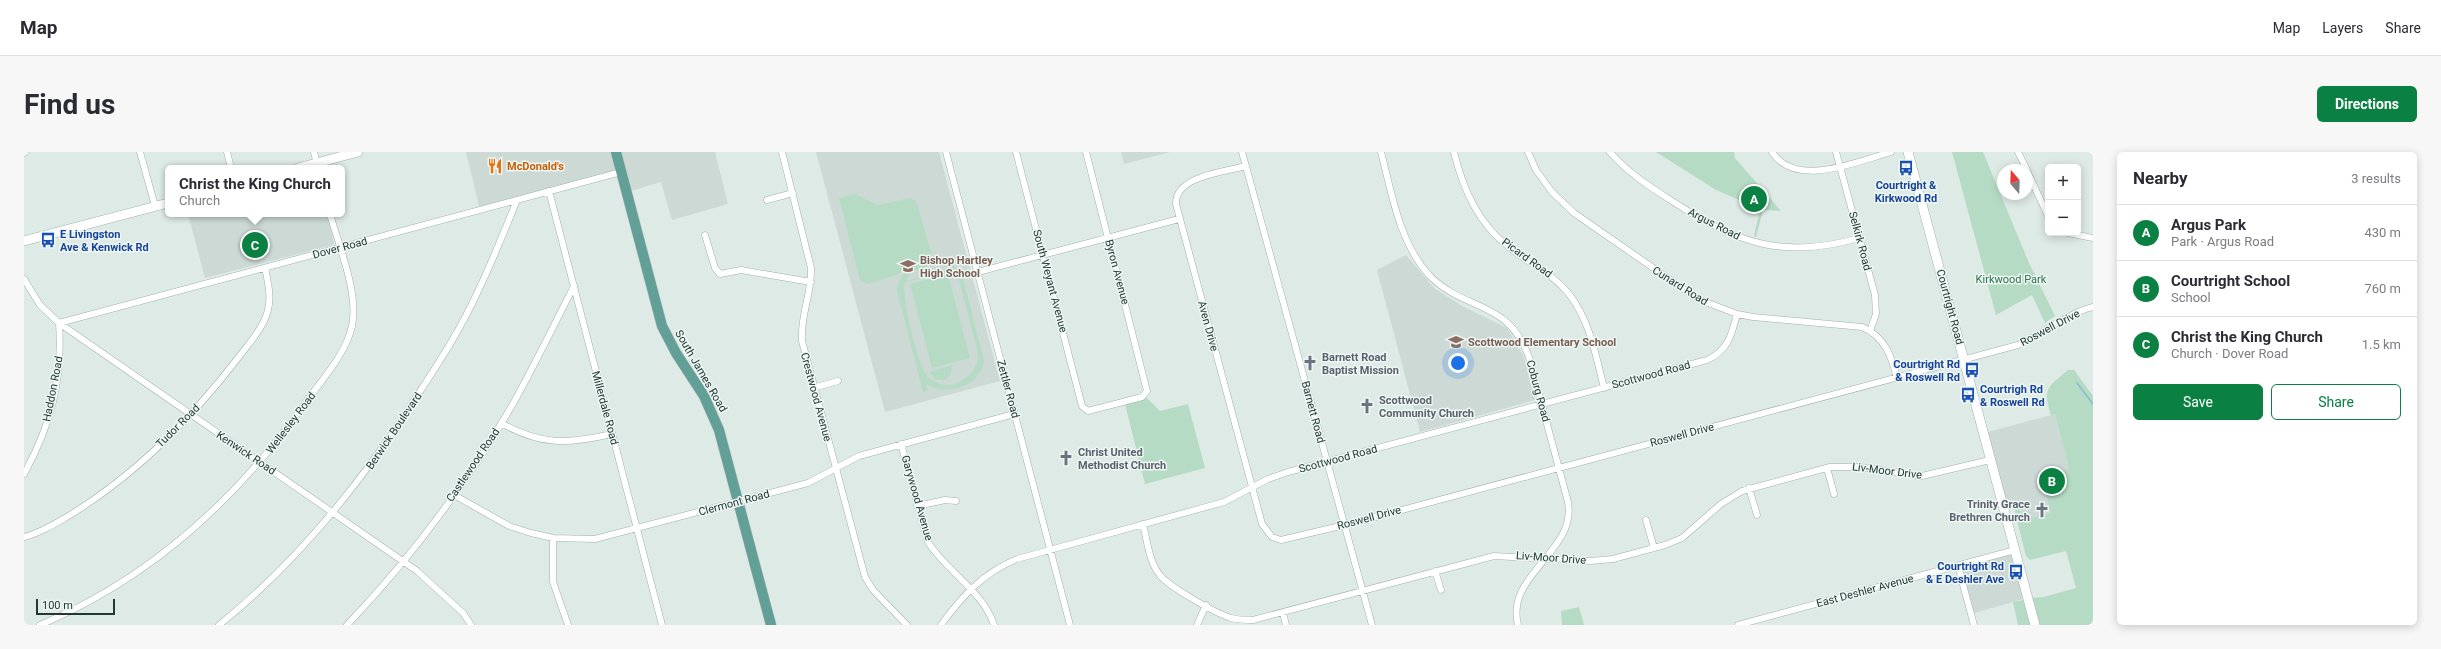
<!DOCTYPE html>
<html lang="en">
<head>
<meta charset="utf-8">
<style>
  body { margin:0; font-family:Roboto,sans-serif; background:#f7f7f7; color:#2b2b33 }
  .controls { position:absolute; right:12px; top:12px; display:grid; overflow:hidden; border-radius:6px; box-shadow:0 2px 10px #0003 }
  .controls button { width:36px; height:36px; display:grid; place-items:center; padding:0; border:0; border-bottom:1px solid #e1e1e2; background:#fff; color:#2b2b33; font:20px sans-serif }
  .compass { position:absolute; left:1973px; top:12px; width:36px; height:36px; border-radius:50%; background:#fff; box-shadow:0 2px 10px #0003; rotate:341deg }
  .scale { position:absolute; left:12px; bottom:10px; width:79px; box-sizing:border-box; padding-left:4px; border:2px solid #203935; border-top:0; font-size:11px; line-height:14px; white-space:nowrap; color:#203935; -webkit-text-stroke:3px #eef6f3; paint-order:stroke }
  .you { position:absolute; left:1434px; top:211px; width:14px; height:14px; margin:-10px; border:3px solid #fff; border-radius:50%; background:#1a73e8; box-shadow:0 0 0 6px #1a73e833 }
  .badge { display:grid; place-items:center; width:26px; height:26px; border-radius:50%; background:#0b8043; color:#fff; font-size:13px; font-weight:700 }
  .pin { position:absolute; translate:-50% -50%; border:2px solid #fff; box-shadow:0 1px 4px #0006 }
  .popup { position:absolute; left:141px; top:13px; width:180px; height:52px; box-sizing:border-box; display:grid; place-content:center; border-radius:6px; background:#fff; filter:drop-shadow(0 1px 3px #0005); font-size:13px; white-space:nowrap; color:#7c7c81 }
  .popup b { font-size:15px; color:#2b2b33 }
  .popup::after { content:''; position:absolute; left:50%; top:100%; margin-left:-8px; border:8px solid transparent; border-top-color:#fff }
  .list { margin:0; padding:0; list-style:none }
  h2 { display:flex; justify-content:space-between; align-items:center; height:52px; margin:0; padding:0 16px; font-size:17px }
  h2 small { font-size:13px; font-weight:400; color:#7c7c81 }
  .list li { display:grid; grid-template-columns:26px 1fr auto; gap:12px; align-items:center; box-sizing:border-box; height:56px; padding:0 16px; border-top:1px solid #e1e1e2 }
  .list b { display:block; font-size:15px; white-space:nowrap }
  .list p { margin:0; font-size:13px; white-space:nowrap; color:#7c7c81 }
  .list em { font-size:13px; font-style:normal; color:#7c7c81 }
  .actions { display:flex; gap:8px; padding:12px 16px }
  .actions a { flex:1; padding:9px 0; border:1px solid #0b8043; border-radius:6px; text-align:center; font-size:14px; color:#0b8043 }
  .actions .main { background:#0b8043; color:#fff }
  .map { position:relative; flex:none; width:2069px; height:473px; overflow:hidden; border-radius:6px }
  header { display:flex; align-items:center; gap:24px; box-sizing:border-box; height:56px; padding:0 20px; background:#fff; border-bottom:1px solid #e1e1e2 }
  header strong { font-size:19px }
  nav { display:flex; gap:22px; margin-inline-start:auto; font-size:14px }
  .intro { display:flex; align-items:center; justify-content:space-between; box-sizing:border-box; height:96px; padding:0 24px }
  h1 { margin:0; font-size:28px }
  .button { padding:10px 18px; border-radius:6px; background:#0b8043; color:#fff; font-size:14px; font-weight:700 }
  main { display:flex; gap:24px; padding:0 24px }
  aside { flex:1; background:#fff; border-radius:6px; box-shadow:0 2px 10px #0003 }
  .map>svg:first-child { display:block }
  .built { fill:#ccd9d5 }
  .green { fill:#b6dbc4; fill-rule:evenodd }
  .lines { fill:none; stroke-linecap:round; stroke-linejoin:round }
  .stream { stroke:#85bcd0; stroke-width:1.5 }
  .street-casing { stroke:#a1b1ad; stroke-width:7 }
  .secondary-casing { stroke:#9db5af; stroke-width:10 }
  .primary-casing { stroke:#bcc4c2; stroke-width:11 }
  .street { stroke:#fff; stroke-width:6 }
  .secondary { stroke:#fff; stroke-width:9 }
  .primary { stroke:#629f96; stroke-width:10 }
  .labels { text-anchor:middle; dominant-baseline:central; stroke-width:3; stroke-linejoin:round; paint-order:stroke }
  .food-label { font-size:11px; font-weight:bold; fill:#c56008; stroke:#eef6f3; text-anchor:start }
  .transit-label { font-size:11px; font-weight:bold; fill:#164399; stroke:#eef6f3; text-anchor:start }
  .street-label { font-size:11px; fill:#203935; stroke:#eef6f3 }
  .education-label { font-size:11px; font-weight:bold; fill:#785e54; stroke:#eef6f3; text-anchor:start }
  .park-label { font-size:11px; fill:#2a704c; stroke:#eef6f3 }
  .worship-label { font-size:11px; font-weight:bold; fill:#5b616d; stroke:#eef6f3; text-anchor:start }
</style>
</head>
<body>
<header>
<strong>Map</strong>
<nav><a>Map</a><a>Layers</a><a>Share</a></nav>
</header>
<div class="intro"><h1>Find us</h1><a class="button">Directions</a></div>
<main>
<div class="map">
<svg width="2069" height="473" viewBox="0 0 2069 473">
  <rect width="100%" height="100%" fill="#deeae6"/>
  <path class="built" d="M 442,0 L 691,0 L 704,52 L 648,68 L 637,30 L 603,40 L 597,19 L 456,58 Z
    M 792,0 L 915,0 L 976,229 L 861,260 Z
    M 1097,0 L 1146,0 L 1100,12 Z
    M 164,62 L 303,62 L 310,91 L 309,93 L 181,126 Z
    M 1382,103 L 1411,137 L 1440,155 L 1483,176 L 1500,205 L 1511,248 L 1396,280 L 1353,118 Z
    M 2031,262 L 2045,317 L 2027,361 L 1999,368 L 1995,356 L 1981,359 L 1960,281 Z
    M 1991,399 L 2003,446 L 1947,462 L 1934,414 Z"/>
  <path class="green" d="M 1632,0 L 1710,0 L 1711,6 L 1757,59 L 1739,58 L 1732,85 L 1730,84 L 1736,57 L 1692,38 Z
    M 1928,0 L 1959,0 L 2005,111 L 2031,164 L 2021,171 L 2008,143 L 1972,163 Z
    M 831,42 L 854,53 L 886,46 L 892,49 L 907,100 L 905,105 L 884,113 L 875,122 L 844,132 L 836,128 L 815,46 Z
    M 904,108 L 924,109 L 938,122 L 960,208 C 957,234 923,245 902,232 L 904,239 L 899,240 L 873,139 C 875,121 887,113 904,108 ZM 914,113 L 925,116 L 935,128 L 954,201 C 955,226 923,244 904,225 C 894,215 877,143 881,130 L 924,120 L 923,117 L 882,129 C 887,117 902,113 914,113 Z
    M 924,122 L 946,206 L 908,216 L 886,132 Z
    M 928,213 L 927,222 L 921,228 L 912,228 L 905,220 Z
    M 2044,218 L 2050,218 L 2069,244 L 2069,473 L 2015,473 L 2007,446 L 2020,445 L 2052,436 L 2042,399 L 2006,408 L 2002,404 L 1990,356 L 1995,356 L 1999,368 L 2027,361 L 2018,325 L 2045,317 L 2031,262 L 2027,263 C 2018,236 2024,235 2044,218 Z
    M 1123,246 L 1136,259 L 1164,252 L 1181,316 L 1121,332 L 1101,252 Z
    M 1999,448 L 2006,473 L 1994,473 L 1989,450 Z
    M 1555,455 L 1560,473 L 1538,473 L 1537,459 Z"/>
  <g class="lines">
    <path class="stream" d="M 2053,231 L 2069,252
      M 2068,473 L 2069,472"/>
    <g class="street-casing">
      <path id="street" d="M 116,0 L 131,54
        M 203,0 L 207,16
        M 290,0 L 294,16
        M 758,0 L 787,116 C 788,141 776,164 778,189 L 841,425 L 849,438 L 883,473
        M 922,0 L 1046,473
        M 992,0 L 1058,254 L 1064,259 L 1118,245 L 1123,239 L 1062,0
        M 1218,0 L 1348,473
        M 1357,0 C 1368,42 1375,90 1405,123 C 1442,161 1483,146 1505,205 L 1544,350 C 1553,400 1481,422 1494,473
        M 1430,0 C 1439,37 1454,72 1486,96 C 1506,112 1528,121 1545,142 C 1566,169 1572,204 1580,236
        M 1504,0 L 1512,18 L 1528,40 L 1550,61 L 1674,147 L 1713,162 L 1729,165 L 1838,175 C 1861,185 1867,203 1873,226
        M 1586,0 C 1603,20 1626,35 1648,49 C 1713,91 1759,108 1835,86
        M 1748,0 C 1772,37 1834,9 1867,0
        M 1812,0 L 1851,143 L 1852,162 L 1846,179
        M 1994,0 L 2003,18
        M 0,1 L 2,0
        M 1222,14 C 1200,20 1151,24 1152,52 L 1238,372 L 1248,385 L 1257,388 L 1333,370 L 1994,193 C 2020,181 2042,162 2069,155
        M 2003,19 L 2024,64
        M 525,39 L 638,473
        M 743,48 L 769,41
        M 2044,81 L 2069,86
        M 681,83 L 691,116 L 696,122 L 717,118 L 787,130
        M 954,120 L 1155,67
        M 0,127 L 16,153 L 35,171 L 393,419 L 439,461 L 447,473
        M 789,236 L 814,229
        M 477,271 C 518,294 544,292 588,282
        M 877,292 L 904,390 C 923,420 959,439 970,473
        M 1803,316 L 1810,342
        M 0,322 C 27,273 39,227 35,171 L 597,20
        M 1725,336 L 1733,363
        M 430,343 L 485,374 L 507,381 L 529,386 L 571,387 L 784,331 L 835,304 L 990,262
        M 893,354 L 921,348 L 932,349
        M 1622,368 L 1630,396
        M 1119,372 C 1123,388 1125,409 1135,422 C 1143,434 1193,462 1207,466 C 1214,468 1221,468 1229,468 L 1470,404 L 1566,409 L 1589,407 L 1641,393 L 1658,386 L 1697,352 L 1718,339 L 1806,315 L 1836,315 L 1898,324 L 1966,308
        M 0,385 C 17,381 32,371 46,363 C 113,322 167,267 214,206 C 223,194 234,182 240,169 C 249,151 245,134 241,116
        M 529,386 L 529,430 L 544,473
        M 1934,414 L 1950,473
        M 1411,419 L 1417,438
        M 1259,461 L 1262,473
        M 16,473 C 128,426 216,344 285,246 C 301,224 322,201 328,174 C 335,142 315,94 306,62
        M 195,473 C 275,409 338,330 393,244 C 416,209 438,175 455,137 C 469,108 481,78 493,48
        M 323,473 C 387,406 443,331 490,250 C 511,212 530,173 550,134
        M 917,473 C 938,444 959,421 993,407 L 1200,350 L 1244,327 L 1264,320 L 1683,208 C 1704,199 1708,182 1713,162
        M 1173,473 L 1182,453
        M 1714,473 L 1991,398"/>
    </g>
    <g class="secondary-casing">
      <path id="secondary" d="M 1884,0 L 2011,473
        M 274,16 L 334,0
        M 0,89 L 144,51"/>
    </g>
    <g class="primary-casing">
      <path id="primary" d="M 592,0 L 638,174 L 652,201 L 680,244 L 695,278 L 747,473"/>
    </g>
    <use href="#street" class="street"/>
    <use href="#secondary" class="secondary"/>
    <use href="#primary" class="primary"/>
  </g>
  <defs>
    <g id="restaurant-bare" transform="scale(1.2)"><path d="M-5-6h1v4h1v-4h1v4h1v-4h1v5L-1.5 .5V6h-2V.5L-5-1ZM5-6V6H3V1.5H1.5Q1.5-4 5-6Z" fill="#e8710a" stroke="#eef6f3" stroke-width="2.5" paint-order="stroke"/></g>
    <g id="bus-bare" transform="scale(1.2)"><path d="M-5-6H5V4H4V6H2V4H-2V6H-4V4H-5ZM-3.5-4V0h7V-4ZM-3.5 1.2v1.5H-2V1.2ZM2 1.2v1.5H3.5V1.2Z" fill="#1a4fb4" stroke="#eef6f3" stroke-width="2.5" paint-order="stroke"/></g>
    <g id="school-bare" transform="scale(1.2)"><path d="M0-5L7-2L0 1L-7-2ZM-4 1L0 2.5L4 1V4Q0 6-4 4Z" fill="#8d6e63" stroke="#eef6f3" stroke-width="2.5" paint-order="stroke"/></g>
    <g id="church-bare" transform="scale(1.2)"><path d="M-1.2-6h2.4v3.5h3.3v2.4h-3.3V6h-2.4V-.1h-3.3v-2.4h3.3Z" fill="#6b7280" stroke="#eef6f3" stroke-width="2.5" paint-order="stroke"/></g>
  </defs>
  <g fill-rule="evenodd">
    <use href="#restaurant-bare" x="471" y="14"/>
    <use href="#bus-bare" x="1882" y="16"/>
    <use href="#bus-bare" x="24" y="88"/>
    <use href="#school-bare" x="884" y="114"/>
    <use href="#school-bare" x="1432" y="190"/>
    <use href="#church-bare" x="1286" y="211"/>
    <use href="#bus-bare" x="1948" y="218"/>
    <use href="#bus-bare" x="1944" y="243"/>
    <use href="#church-bare" x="1343" y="254"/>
    <use href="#church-bare" x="1042" y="306"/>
    <use href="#church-bare" x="2018" y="358"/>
    <use href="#bus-bare" x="1992" y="420"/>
  </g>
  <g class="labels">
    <g class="food-label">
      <text x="483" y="14">McDonald's</text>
    </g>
    <g class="transit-label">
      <text x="1882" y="33" text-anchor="middle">Courtright &amp;<tspan x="1882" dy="13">Kirkwood Rd</tspan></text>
      <text x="36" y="82">E Livingston<tspan x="36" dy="13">Ave &amp; Kenwick Rd</tspan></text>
      <text x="1936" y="212" text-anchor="end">Courtright Rd<tspan x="1936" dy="13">&amp; Roswell Rd</tspan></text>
      <text x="1956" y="237">Courtrigh Rd<tspan x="1956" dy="13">&amp; Roswell Rd</tspan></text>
      <text x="1980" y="414" text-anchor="end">Courtright Rd<tspan x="1980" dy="13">&amp; E Deshler Ave</tspan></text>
    </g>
    <g class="street-label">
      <text transform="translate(1690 72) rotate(27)">Argus Road</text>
      <text transform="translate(1836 89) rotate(75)">Selkirk Road</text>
      <text transform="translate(316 96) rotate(-15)">Dover Road</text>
      <text transform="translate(1503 106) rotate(36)">Picard Road</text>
      <text transform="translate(1093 120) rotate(75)">Byron Avenue</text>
      <text transform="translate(1026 129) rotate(75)">South Weyant Avenue</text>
      <text transform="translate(1656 134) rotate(32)">Cunard Road</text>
      <text transform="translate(1926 155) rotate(75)">Courtright Road</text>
      <text transform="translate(1184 174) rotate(75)">Aven Drive</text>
      <text transform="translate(2026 176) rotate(-28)">Roswell Drive</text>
      <text transform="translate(677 219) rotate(60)">South James Road</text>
      <text transform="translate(1627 223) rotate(-15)">Scottwood Road</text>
      <text transform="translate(29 237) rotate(-79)">Haddon Road</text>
      <text transform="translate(984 237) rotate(75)">Zettler Road</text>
      <text transform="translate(1514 239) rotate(75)">Coburg Road</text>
      <text transform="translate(792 245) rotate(75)">Crestwood Avenue</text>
      <text transform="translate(581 256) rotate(75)">Millerdale Road</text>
      <text transform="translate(1289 260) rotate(75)">Barnett Road</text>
      <text transform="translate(267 271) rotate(-53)">Wellesley Road</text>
      <text transform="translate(154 274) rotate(-45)">Tudor Road</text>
      <text transform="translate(370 279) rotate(-56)">Berwick Boulevard</text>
      <text transform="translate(1658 283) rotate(-15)">Roswell Drive</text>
      <text transform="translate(222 301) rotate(34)">Kenwick Road</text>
      <text transform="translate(1314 307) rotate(-15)">Scottwood Road</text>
      <text transform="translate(449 313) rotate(-56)">Castlewood Road</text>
      <text transform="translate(1863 319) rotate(7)">Liv-Moor Drive</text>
      <text transform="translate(893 346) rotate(74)">Garywood Avenue</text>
      <text transform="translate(710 351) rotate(-15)">Clermont Road</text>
      <text transform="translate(1345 366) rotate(-15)">Roswell Drive</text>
      <text transform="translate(1527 406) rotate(4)">Liv-Moor Drive</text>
      <text transform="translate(1841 439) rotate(-15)">East Deshler Avenue</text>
    </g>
    <g class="education-label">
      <text x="896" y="108">Bishop Hartley<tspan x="896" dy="13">High School</tspan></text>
      <text x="1444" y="190">Scottwood Elementary School</text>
    </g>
    <g class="park-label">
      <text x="1987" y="127">Kirkwood Park</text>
    </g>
    <g class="worship-label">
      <text x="1298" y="205">Barnett Road<tspan x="1298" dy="13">Baptist Mission</tspan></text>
      <text x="1355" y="248">Scottwood<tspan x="1355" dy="13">Community Church</tspan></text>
      <text x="1054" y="300">Christ United<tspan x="1054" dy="13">Methodist Church</tspan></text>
      <text x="2006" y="352" text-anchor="end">Trinity Grace<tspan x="2006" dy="13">Brethren Church</tspan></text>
    </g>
  </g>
</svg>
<div class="controls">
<button>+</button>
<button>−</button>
</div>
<svg class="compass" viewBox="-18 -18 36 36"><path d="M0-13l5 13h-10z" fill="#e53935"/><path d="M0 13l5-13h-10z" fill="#7c7c81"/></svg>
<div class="scale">100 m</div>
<div class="you"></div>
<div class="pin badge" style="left:1730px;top:47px">A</div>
<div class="pin badge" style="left:2028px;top:329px">B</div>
<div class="pin badge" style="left:231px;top:93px">C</div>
<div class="popup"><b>Christ the King Church</b>Church</div>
</div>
<aside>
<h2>Nearby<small>3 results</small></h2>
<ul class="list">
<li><span class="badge">A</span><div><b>Argus Park</b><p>Park · Argus Road</p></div><em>430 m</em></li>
<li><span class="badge">B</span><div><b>Courtright School</b><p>School</p></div><em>760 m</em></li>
<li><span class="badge">C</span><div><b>Christ the King Church</b><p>Church · Dover Road</p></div><em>1.5 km</em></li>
</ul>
<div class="actions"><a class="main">Save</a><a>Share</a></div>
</aside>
</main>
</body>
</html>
